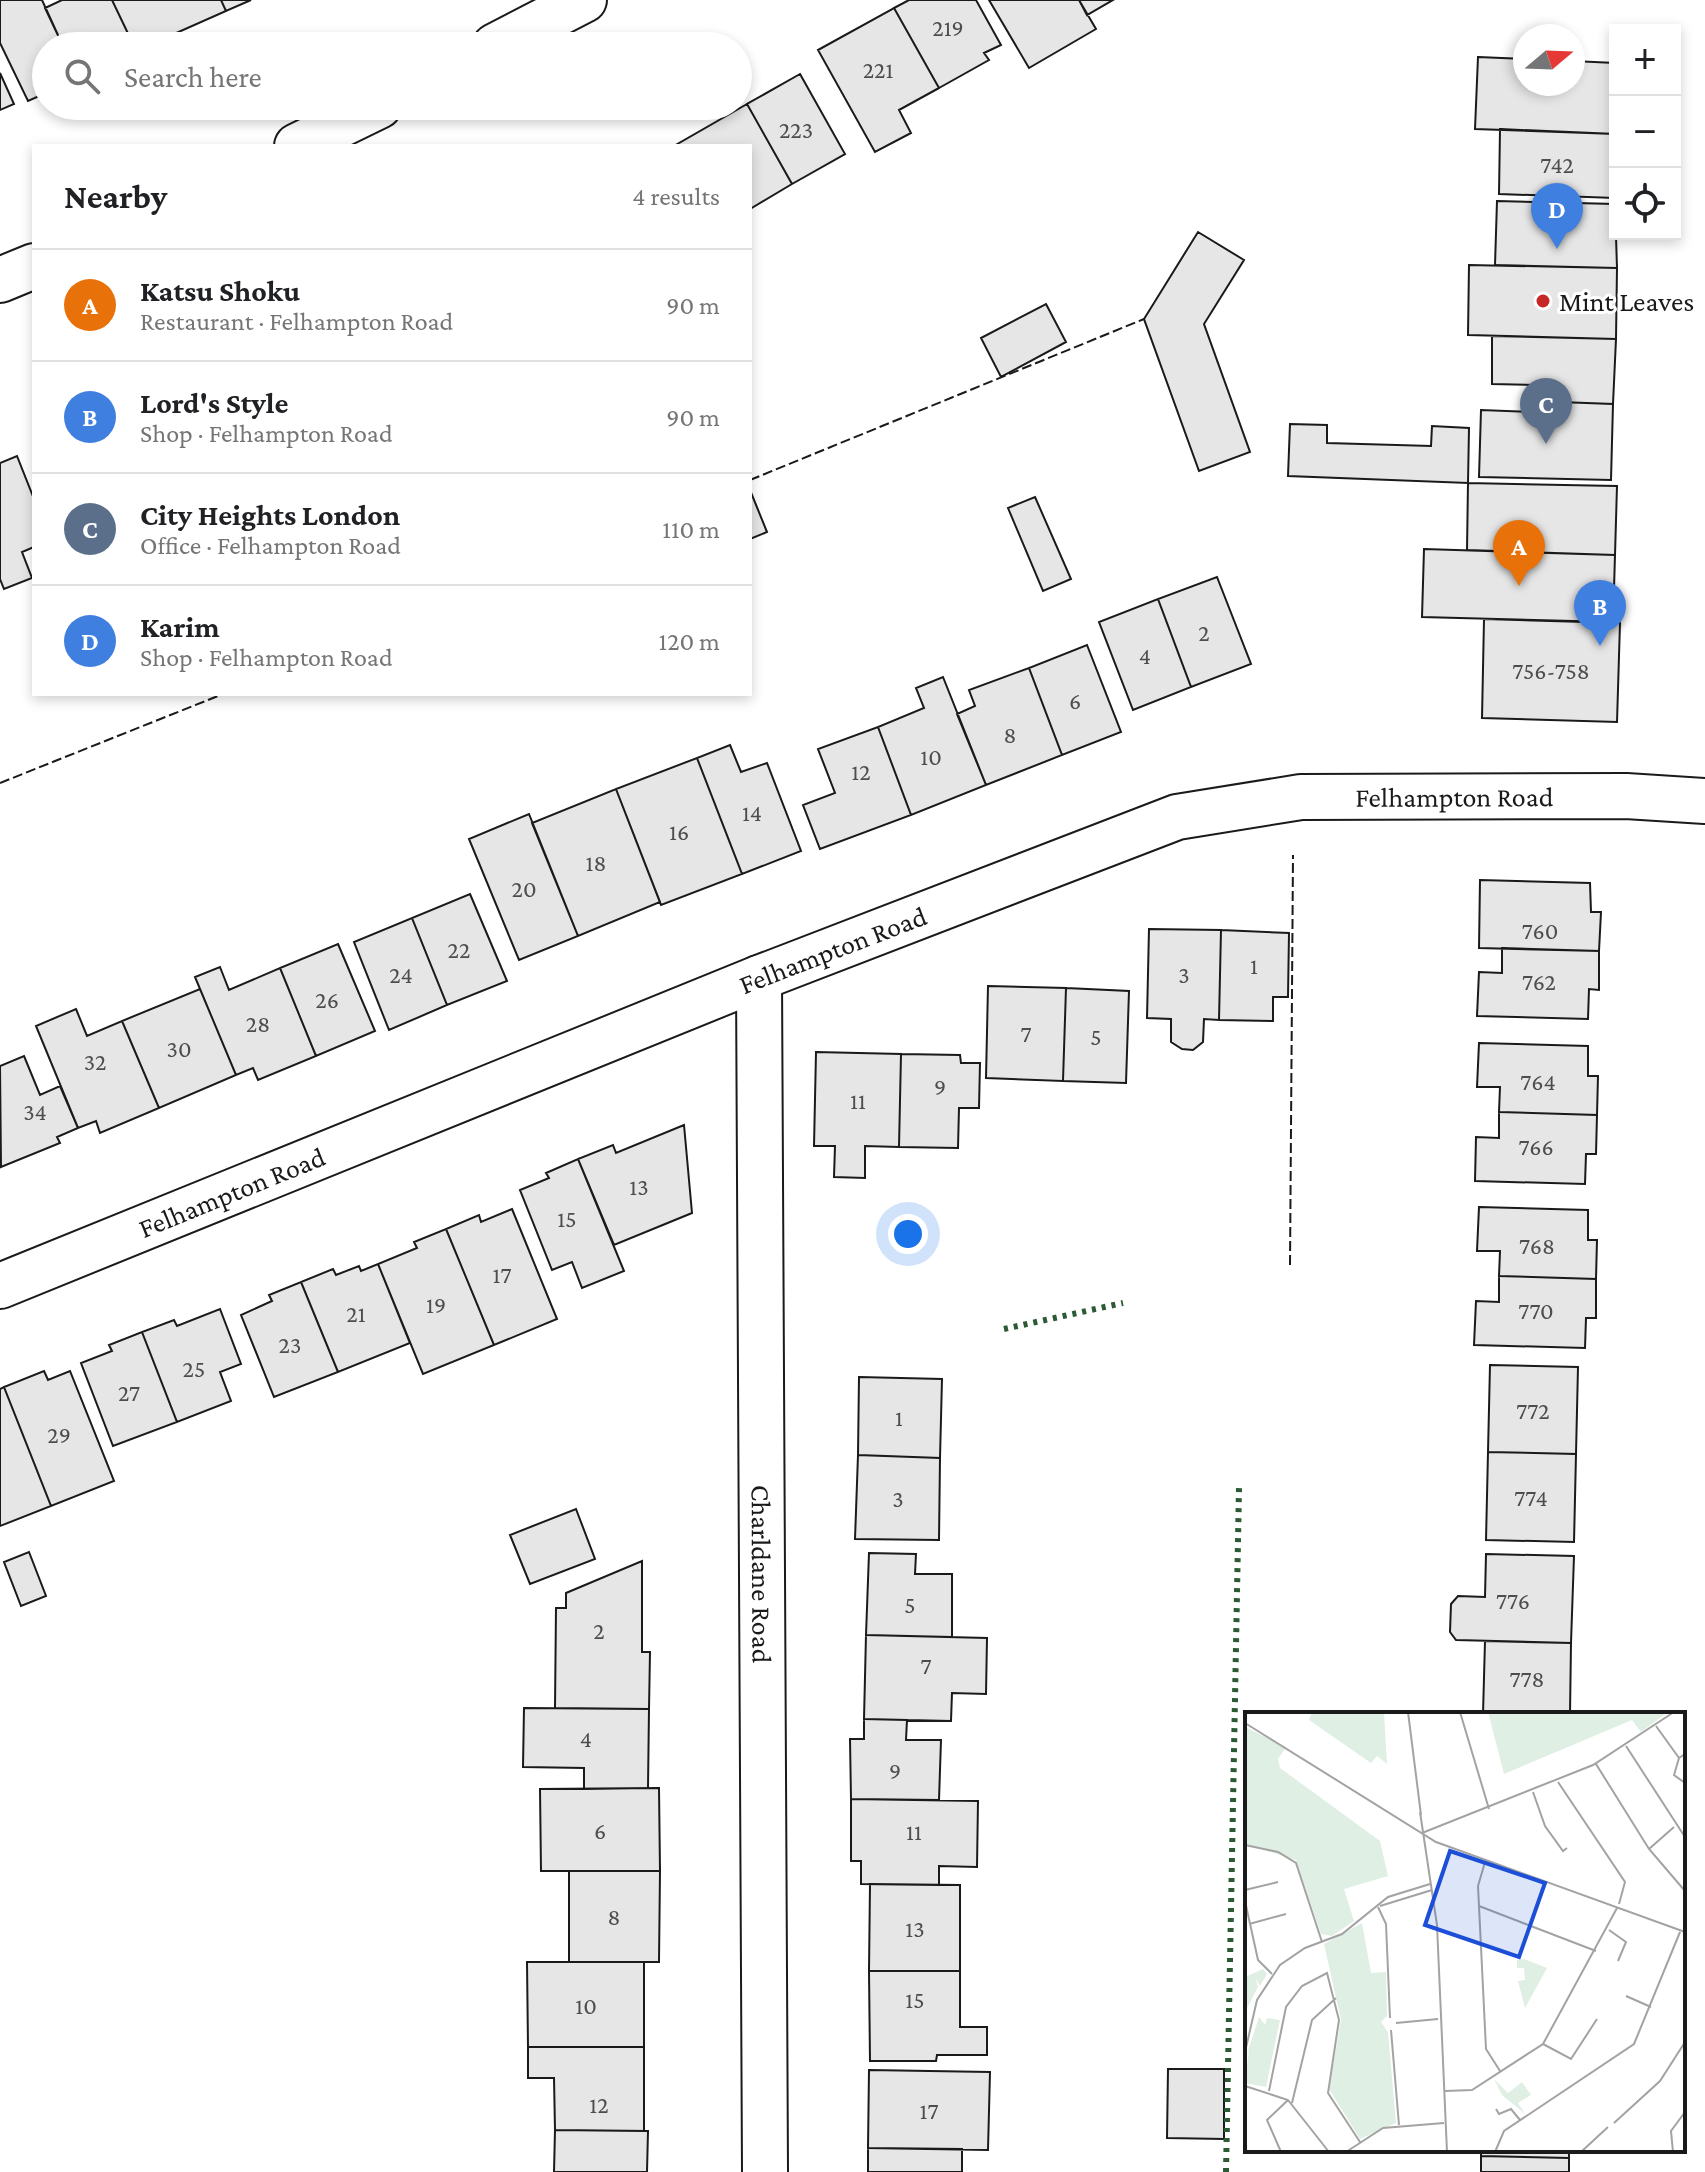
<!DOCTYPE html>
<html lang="en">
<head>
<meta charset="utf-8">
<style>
  body { margin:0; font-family:"Crimson Pro",serif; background:#f6f6f6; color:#202124 }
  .controls { position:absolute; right:24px; top:24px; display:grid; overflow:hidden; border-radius:0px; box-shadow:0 4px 12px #0003 }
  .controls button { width:72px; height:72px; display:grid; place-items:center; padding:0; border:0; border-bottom:2px solid #e0e0e0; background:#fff; color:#202124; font:40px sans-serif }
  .compass { position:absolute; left:1513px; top:24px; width:72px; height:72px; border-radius:50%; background:#fff; box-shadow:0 4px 12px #0003; rotate:71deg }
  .you { position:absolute; left:908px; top:1234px; width:28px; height:28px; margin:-20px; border:6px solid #fff; border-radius:50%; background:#1a73e8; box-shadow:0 0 0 12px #1a73e833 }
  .badge { display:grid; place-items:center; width:52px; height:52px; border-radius:50%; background:#0b8043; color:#fff; font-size:26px; font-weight:700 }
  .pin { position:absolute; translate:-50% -66px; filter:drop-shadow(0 2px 4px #0008) }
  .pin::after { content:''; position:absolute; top:42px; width:28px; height:24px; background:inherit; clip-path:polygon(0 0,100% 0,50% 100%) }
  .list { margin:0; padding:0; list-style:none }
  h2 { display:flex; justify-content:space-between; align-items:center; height:104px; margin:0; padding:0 32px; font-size:34px }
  h2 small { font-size:26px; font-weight:400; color:#757577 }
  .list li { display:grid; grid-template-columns:52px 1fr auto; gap:24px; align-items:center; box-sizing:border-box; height:112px; padding:0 32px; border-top:2px solid #e0e0e0 }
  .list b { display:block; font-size:30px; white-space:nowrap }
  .list p { margin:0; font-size:26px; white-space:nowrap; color:#757577 }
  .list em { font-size:26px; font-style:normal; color:#757577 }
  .icon { flex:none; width:44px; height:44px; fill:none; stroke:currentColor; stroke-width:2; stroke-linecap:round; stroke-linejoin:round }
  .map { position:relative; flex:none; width:1705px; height:2172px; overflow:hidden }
  .search { position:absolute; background:#fff; box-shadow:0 4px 12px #0003; left:32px; top:32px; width:720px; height:88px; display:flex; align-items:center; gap:20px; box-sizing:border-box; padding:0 28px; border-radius:44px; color:#757577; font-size:30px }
  .panel { position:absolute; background:#fff; box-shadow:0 4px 12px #0003; left:32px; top:144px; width:720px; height:552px; border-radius:0px }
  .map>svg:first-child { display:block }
  .building { fill:#e6e6e6; stroke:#1a1a1a; stroke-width:2 }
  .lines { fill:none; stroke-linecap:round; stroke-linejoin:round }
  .minor-casing { stroke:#1a1a1a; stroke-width:48 }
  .major-casing { stroke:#1a1a1a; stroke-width:48 }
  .minor { stroke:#fff; stroke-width:44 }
  .major { stroke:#fff; stroke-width:44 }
  .hedge { stroke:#2b5a34; stroke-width:6; stroke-dasharray:4 6; stroke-linecap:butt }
  .fence { stroke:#1a1a1a; stroke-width:2; stroke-dasharray:10 4; stroke-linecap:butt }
  .poi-dot { fill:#c62828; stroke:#fff; stroke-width:3 }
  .labels { text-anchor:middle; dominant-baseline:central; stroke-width:6; stroke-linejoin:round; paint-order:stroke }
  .number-label { font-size:24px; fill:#4d4d4d }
  .poi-label { font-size:28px; fill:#1a1a1a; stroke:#fff; text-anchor:start }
  .street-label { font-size:28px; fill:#1a1a1a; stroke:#fff }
  .inset-road { fill:none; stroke:#a3a3a3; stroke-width:2 }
  .view { fill:#1d4ed8; fill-opacity:0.15; stroke:#1d4ed8; stroke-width:4 }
  .inset-edge { fill:none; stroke:#1a1a1a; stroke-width:4 }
</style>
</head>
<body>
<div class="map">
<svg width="1705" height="2172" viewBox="0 0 1705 2172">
  <rect width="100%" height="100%" fill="#fff"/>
  <path class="building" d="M 0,0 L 42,0 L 63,46 L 46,46 L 46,93 L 28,101 L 0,43 Z
    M 62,0 L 112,0 L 134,46 L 63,46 L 45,8 Z
    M 112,0 L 221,0 L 226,11 L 147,46 L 134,46 Z
    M 221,0 L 251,0 L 226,11 Z
    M 909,0 L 976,0 L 1001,45 L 984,53 L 989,60 L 939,88 L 894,8 Z
    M 989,0 L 1079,0 L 1096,29 L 1029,68 Z
    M 1079,0 L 1113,0 L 1087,15 Z
    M 894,8 L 939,88 L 899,110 L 911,133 L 875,152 L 818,50 Z
    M 1478,57 L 1525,59 L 1525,84 L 1573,84 L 1573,61 L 1615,63 L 1615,134 L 1475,129 Z
    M 0,73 L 14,104 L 0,110 Z
    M 800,74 L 845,154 L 792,184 L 747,104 Z
    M 747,104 L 792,184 L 750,209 L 750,146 L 674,146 Z
    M 1500,129 L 1615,134 L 1615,198 L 1499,194 Z
    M 1497,201 L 1615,204 L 1617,268 L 1495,265 Z
    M 1198,232 L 1244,260 L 1204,324 L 1250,452 L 1199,471 L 1144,319 Z
    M 1469,265 L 1617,268 L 1616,339 L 1468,335 Z
    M 1046,304 L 1066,342 L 1001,377 L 981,338 Z
    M 1492,336 L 1616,339 L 1613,404 L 1532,401 L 1533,385 L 1492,384 Z
    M 1532,401 L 1613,404 L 1611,480 L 1479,477 L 1481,410 L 1531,412 Z
    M 1290,424 L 1327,425 L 1327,443 L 1431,446 L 1432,426 L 1469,428 L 1468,483 L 1288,476 Z
    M 17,456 L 34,499 L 34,547 L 22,552 L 32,578 L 4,589 L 0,579 L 0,463 Z
    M 1468,483 L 1617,486 L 1615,555 L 1467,550 Z
    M 750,490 L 767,532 L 750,539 Z
    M 1035,497 L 1071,579 L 1043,591 L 1008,508 Z
    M 1424,549 L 1615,555 L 1613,622 L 1422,617 Z
    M 1217,577 L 1251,664 L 1191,687 L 1158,599 Z
    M 1158,599 L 1191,687 L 1133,710 L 1099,622 Z
    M 1484,619 L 1620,623 L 1617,722 L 1482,718 Z
    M 1087,645 L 1121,732 L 1062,755 L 1029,668 Z
    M 1029,668 L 1062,755 L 986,785 L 957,714 L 975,706 L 969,690 Z
    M 943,677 L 986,785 L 911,815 L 878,727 L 924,708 L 916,688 Z
    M 878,727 L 911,815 L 820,849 L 803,805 L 835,793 L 818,749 Z
    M 730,745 L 741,772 L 767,763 L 801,851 L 742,874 L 697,758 Z
    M 697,758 L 742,874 L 661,905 L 616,789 Z
    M 616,789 L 660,902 L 578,936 L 532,823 Z
    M 529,814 L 578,936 L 519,960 L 469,839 Z
    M 1480,880 L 1590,883 L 1591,912 L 1601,912 L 1599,951 L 1479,948 Z
    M 470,894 L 507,981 L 447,1005 L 412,918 Z
    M 412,918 L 447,1005 L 389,1030 L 354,942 Z
    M 1149,929 L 1221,930 L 1219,1020 L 1204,1019 L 1203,1042 L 1193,1050 L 1182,1049 L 1171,1042 L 1171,1019 L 1147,1018 Z
    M 1221,930 L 1289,933 L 1288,997 L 1273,997 L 1273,1021 L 1219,1020 Z
    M 338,944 L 375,1031 L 316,1056 L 280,968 Z
    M 1502,948 L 1599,951 L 1599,990 L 1589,989 L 1588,1019 L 1477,1016 L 1479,972 L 1502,973 Z
    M 220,967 L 229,990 L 280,968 L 316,1056 L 258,1080 L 253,1068 L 236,1075 L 195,977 Z
    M 988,986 L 1066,988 L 1063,1081 L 986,1078 Z
    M 1066,988 L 1129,991 L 1126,1083 L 1063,1081 Z
    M 200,989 L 236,1075 L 159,1108 L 122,1021 Z
    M 76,1009 L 87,1036 L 122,1021 L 159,1108 L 100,1133 L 96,1121 L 78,1128 L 36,1026 Z
    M 1479,1043 L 1588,1046 L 1588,1076 L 1598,1076 L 1597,1115 L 1499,1112 L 1500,1087 L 1477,1087 Z
    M 816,1052 L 901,1054 L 899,1147 L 865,1146 L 865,1178 L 834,1177 L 835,1146 L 814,1146 Z
    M 901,1054 L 960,1055 L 961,1063 L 980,1063 L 979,1108 L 959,1108 L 958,1148 L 899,1147 Z
    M 24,1056 L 40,1095 L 60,1086 L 78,1128 L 57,1137 L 60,1143 L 1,1167 L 0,1066 Z
    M 1499,1112 L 1597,1115 L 1596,1154 L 1586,1154 L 1585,1184 L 1475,1181 L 1476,1137 L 1499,1138 Z
    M 684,1125 L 692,1213 L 614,1245 L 578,1159 L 613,1145 L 616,1153 Z
    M 578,1159 L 624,1271 L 582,1288 L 572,1262 L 552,1270 L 520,1190 L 549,1178 L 546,1173 Z
    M 1479,1207 L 1588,1210 L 1588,1240 L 1597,1240 L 1596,1279 L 1499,1276 L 1500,1251 L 1477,1251 Z
    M 512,1209 L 557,1319 L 494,1345 L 446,1229 L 479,1215 L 481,1222 Z
    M 446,1229 L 494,1345 L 423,1374 L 378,1264 L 417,1248 L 414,1242 Z
    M 378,1264 L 410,1343 L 338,1372 L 301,1282 L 333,1269 L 336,1275 L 359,1266 L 361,1271 Z
    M 1499,1276 L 1596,1279 L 1596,1318 L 1586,1318 L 1585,1348 L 1474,1345 L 1476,1301 L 1499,1302 Z
    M 301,1282 L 338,1372 L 274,1397 L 241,1315 L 272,1301 L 269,1295 Z
    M 220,1309 L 241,1364 L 220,1372 L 231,1401 L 177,1422 L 142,1332 L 174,1320 L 177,1326 Z
    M 142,1332 L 177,1422 L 113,1446 L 81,1363 L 112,1351 L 109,1345 Z
    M 1490,1365 L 1578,1367 L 1576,1454 L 1488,1452 Z
    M 44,1371 L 48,1380 L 70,1371 L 114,1481 L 51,1506 L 4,1387 Z
    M 859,1377 L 942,1379 L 940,1458 L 858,1455 Z
    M 4,1387 L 51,1506 L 0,1526 L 0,1389 Z
    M 1488,1452 L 1576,1454 L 1574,1542 L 1486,1540 Z
    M 858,1455 L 940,1458 L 939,1540 L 855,1539 Z
    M 576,1509 L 595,1559 L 530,1584 L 510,1535 Z
    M 29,1552 L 46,1596 L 21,1606 L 4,1562 Z
    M 869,1553 L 916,1554 L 915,1574 L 952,1574 L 952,1637 L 866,1635 Z
    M 1486,1554 L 1574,1556 L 1571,1643 L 1456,1640 L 1450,1632 L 1451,1604 L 1458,1596 L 1485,1597 Z
    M 642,1561 L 642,1652 L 650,1652 L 649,1709 L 555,1708 L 556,1608 L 566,1608 L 566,1593 Z
    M 866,1635 L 987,1638 L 986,1694 L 952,1693 L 951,1721 L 864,1719 Z
    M 1485,1641 L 1571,1643 L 1570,1714 L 1483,1714 Z
    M 524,1708 L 649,1709 L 648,1788 L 584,1789 L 584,1768 L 523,1767 Z
    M 864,1719 L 907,1720 L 906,1740 L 941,1740 L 939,1800 L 851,1799 L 850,1739 L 864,1739 Z
    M 659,1788 L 660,1871 L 541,1871 L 540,1789 Z
    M 851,1799 L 978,1801 L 977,1867 L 939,1866 L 939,1885 L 861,1884 L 861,1861 L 851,1861 Z
    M 569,1871 L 660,1871 L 659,1962 L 569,1962 Z
    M 870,1884 L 960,1885 L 960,1971 L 869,1971 Z
    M 527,1962 L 644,1962 L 644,2047 L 528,2047 Z
    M 869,1971 L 960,1971 L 960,2027 L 987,2027 L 987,2055 L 937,2055 L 936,2061 L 870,2061 Z
    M 528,2047 L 644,2047 L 644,2131 L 555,2130 L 554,2078 L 528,2078 Z
    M 1168,2069 L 1224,2069 L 1224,2139 L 1167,2138 Z
    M 869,2070 L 990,2072 L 988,2150 L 868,2148 Z
    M 555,2130 L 648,2131 L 647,2172 L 554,2172 Z
    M 868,2148 L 962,2149 L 962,2172 L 868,2172 Z
    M 1481,2150 L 1569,2150 L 1569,2158 L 1481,2156 Z
    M 1481,2156 L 1569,2158 L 1569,2172 L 1481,2172 Z"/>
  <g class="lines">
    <g class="minor-casing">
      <g id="minor">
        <path id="s1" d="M 759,978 L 765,2172"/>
        <path id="s2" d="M 0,1286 L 759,978 L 1177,817 L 1301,797 L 1626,796 L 1705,801"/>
      </g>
    </g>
    <g class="major-casing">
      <path id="major" d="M 495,46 L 584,0
        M 297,146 L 379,106
        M 0,280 L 34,266"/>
    </g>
    <use href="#minor" class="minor"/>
    <use href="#major" class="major"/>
    <path class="hedge" d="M 1004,1329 L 1123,1303
      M 1226,2172 L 1239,1488"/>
    <path class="fence" d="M 750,480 L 1144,319
      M 0,783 L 223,694
      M 1290,1265 L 1293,855"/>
  </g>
  <circle class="poi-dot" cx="1543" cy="301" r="8"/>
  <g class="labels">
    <g class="number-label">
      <text x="948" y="27">219</text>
      <text x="878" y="69">221</text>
      <text x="796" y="129">223</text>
      <text x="1557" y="164">742</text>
      <text x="1204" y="632">2</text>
      <text x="1145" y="655">4</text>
      <text x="1551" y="670">756-758</text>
      <text x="1075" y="700">6</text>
      <text x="1010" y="734">8</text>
      <text x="931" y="756">10</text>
      <text x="861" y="771">12</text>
      <text x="752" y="812">14</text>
      <text x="679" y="831">16</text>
      <text x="596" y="862">18</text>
      <text x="524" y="888">20</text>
      <text x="1540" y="930">760</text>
      <text x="459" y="949">22</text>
      <text x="1254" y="965">1</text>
      <text x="401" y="974">24</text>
      <text x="1184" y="974">3</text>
      <text x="1539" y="981">762</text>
      <text x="327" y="999">26</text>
      <text x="258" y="1023">28</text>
      <text x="1026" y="1033">7</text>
      <text x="1096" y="1036">5</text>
      <text x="179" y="1048">30</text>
      <text x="95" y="1061">32</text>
      <text x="1538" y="1081">764</text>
      <text x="940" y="1086">9</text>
      <text x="858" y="1100">11</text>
      <text x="35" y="1111">34</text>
      <text x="1536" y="1146">766</text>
      <text x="639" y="1186">13</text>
      <text x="567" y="1218">15</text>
      <text x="1537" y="1245">768</text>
      <text x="502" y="1274">17</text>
      <text x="436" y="1304">19</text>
      <text x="1536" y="1310">770</text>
      <text x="356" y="1313">21</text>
      <text x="290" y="1344">23</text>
      <text x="194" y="1368">25</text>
      <text x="129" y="1392">27</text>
      <text x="1533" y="1410">772</text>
      <text x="899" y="1417">1</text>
      <text x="59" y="1434">29</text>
      <text x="1531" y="1497">774</text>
      <text x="898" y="1498">3</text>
      <text x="1513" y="1600">776</text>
      <text x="910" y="1604">5</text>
      <text x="599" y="1630">2</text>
      <text x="926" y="1665">7</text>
      <text x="1527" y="1678">778</text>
      <text x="586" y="1738">4</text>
      <text x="895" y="1770">9</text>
      <text x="600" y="1830">6</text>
      <text x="914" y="1831">11</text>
      <text x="614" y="1916">8</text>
      <text x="915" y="1928">13</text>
      <text x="915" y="1999">15</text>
      <text x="586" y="2005">10</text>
      <text x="599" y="2104">12</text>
      <text x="929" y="2110">17</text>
    </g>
    <g class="poi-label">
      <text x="1559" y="301">Mint Leaves</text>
    </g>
    <g class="street-label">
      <text stroke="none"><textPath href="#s2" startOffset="1546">Felhampton Road</textPath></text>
      <text stroke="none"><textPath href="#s2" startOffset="898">Felhampton Road</textPath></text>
      <text stroke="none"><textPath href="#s2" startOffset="250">Felhampton Road</textPath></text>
      <text stroke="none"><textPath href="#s1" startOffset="596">Charldane Road</textPath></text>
    </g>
  </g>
  <g transform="translate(1245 1712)">
    <rect width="440" height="440" fill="#fff"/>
    <path d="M 67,0 L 139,0 L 142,52 L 132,44 L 126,51 L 64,8 ZM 243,0 L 423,0 L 396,20 L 387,8 L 259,62 ZM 0,15 L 41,35 L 33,47 L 35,56 L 135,129 L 143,164 L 99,177 L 109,209 L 87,224 L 76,222 L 51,148 L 0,132 ZM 117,211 L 126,261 L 141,260 L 142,304 L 136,310 L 143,320 L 151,411 L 115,427 L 84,377 L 96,308 L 79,232 ZM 279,247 L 302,256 L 280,296 L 273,269 L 280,268 L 279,256 L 272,256 L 272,248 ZM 18,257 L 22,262 L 15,274 L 11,267 L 13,275 L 0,300 L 0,265 ZM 14,305 L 20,313 L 22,306 L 35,308 L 21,375 L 0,371 L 4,338 L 2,342 ZM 249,367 L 263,381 L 277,370 L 286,383 L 273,391 L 280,402 L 257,383 Z" fill="#e0efe3"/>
    <path class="inset-road" d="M 163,0 L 176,103M 215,0 L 244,97M 0,11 L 191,130 L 440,220M 411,14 L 434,46 L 440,42M 381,34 L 440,125M 434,46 L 429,63 L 440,71M 351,52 L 404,137 L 440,179M 313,70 L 380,170 L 374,192M 288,80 L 300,114 L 318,139 L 322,136M 175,100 L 192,213 L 202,440M 177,121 L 348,53 L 429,0M 0,133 L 33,140 L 51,151 L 77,230M 404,137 L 429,115M 240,150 L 233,174 L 241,337 L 255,359M 0,178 L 33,170M 0,189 L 13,248 L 27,262M 135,194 L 187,178M 234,194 L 351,239M 133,195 L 141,212 L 145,306M 4,212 L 41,202M 364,218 L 381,230 L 373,249M 381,284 L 406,295M 151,311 L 193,307M 146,318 L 154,413M 298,332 L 326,347 L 352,307M 0,340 L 12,288 L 35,253 L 60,236 L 97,222 L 143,185 L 185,172M 0,374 L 43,388 L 84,440M 24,379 L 41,295 L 57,274 L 82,261 L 94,308 L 83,381 L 115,430M 200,379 L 227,378 L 298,332 L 372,196M 47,391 L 67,308 L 91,286M 251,397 L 254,402 L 266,397 L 275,408M 369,411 L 415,369 L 440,330M 36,440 L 22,408 L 43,388M 101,440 L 138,416 L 199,411M 250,440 L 259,419 L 389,332 L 435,220M 336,440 L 363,415M 428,440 L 426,419 L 440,400"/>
    <path class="view" d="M 205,139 L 300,171 L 274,245 L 180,213 Z"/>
    <rect width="440" height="440" class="inset-edge"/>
  </g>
</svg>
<div class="controls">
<button>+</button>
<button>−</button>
<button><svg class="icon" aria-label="locate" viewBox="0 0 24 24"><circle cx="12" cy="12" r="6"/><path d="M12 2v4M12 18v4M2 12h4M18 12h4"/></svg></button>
</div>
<svg class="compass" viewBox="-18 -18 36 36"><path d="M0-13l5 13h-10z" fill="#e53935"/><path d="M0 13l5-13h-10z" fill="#757577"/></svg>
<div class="you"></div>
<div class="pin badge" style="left:1519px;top:586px;background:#e8710a">A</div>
<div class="pin badge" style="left:1600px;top:646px;background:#3f7fe0">B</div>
<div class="pin badge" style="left:1546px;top:444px;background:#5c6f8a">C</div>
<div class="pin badge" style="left:1557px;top:249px;background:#3f7fe0">D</div>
<div class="search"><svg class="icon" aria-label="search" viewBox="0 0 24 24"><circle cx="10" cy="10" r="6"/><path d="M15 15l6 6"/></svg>Search here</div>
<section class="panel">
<h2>Nearby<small>4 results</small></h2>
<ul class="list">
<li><span class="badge" style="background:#e8710a">A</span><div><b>Katsu Shoku</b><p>Restaurant · Felhampton Road</p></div><em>90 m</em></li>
<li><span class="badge" style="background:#3f7fe0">B</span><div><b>Lord's Style</b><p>Shop · Felhampton Road</p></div><em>90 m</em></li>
<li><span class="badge" style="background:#5c6f8a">C</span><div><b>City Heights London</b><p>Office · Felhampton Road</p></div><em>110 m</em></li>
<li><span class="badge" style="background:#3f7fe0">D</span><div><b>Karim</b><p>Shop · Felhampton Road</p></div><em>120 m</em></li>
</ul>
</section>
</div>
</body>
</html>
